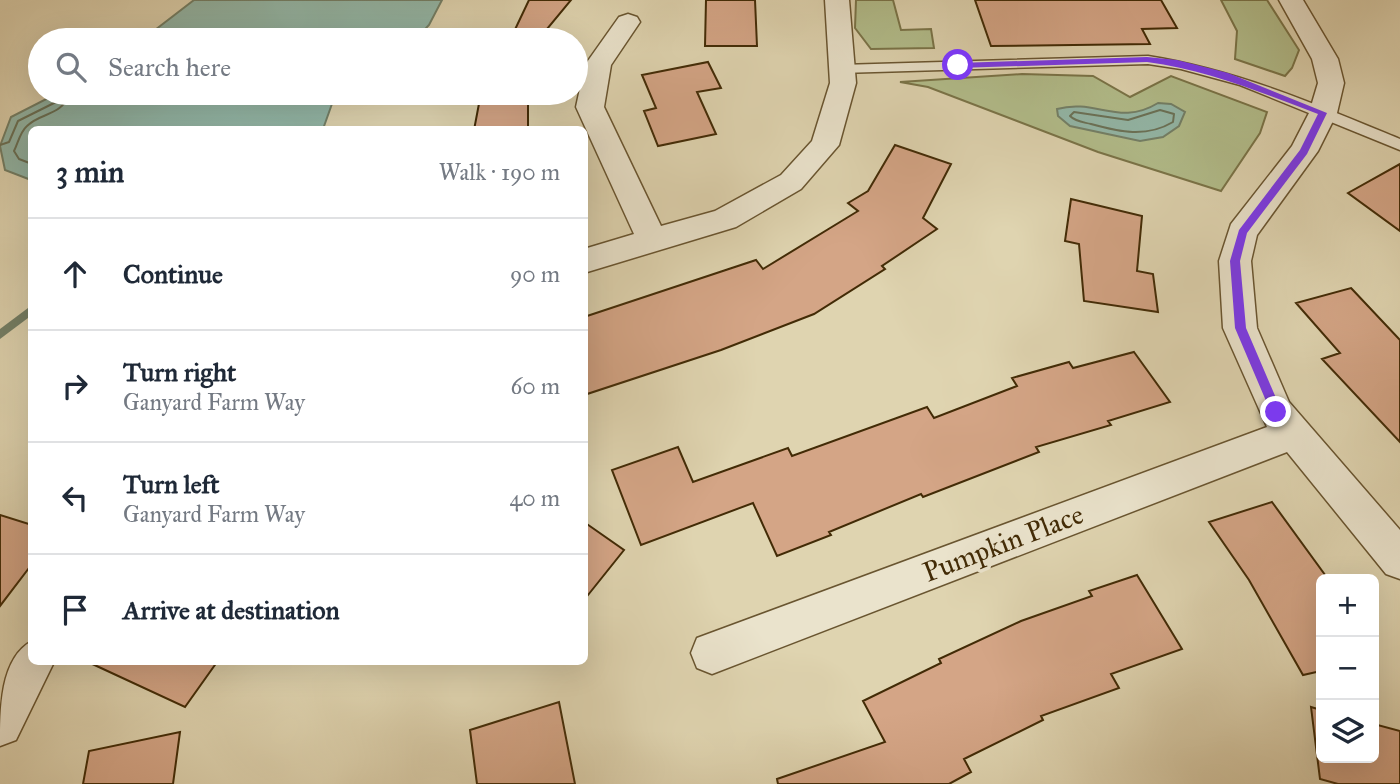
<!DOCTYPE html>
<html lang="en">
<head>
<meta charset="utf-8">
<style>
  body { margin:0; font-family:"IM FELL Great Primer",serif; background:#f6f6f7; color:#1f2937 }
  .controls { position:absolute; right:21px; bottom:21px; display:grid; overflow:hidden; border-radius:10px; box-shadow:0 7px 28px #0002 }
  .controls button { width:63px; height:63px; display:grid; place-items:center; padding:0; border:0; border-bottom:2px solid #e0e1e3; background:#fff; color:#1f2937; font:35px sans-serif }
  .stop { position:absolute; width:21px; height:21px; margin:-16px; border:5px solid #7c3aed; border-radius:50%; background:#fff }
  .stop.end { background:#7c3aed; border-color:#fff; box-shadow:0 2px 7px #0008 }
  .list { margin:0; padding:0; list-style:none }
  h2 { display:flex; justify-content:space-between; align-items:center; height:91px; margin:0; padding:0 28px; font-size:30px }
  h2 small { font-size:23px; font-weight:400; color:#747a83 }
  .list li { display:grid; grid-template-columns:46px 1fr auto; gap:21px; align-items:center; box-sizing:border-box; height:112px; padding:0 28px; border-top:2px solid #e0e1e3 }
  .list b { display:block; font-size:26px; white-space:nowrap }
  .list p { margin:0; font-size:23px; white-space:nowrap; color:#747a83 }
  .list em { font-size:23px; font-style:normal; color:#747a83 }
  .icon { flex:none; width:38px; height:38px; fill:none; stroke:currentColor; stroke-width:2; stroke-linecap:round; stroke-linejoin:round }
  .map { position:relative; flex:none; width:1400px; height:784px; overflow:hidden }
  .search { position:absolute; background:#fff; box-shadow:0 7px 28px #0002; left:28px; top:28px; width:560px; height:77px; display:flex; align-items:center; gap:18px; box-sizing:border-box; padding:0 24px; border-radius:38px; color:#747a83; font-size:26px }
  .panel { position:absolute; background:#fff; box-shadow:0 7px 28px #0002; left:28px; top:126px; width:560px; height:539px; border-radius:10px }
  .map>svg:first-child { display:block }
  .green { fill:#b2bd8b; stroke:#7a7448; stroke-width:2 }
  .water { fill:#93b8a9; stroke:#738068; stroke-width:2 }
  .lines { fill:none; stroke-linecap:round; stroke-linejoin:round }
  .shore { stroke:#6a7258; stroke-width:2 }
  .stream { fill:#738068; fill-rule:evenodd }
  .building { fill:#d4a586; stroke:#422b06; stroke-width:2 }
  .lane-casing { stroke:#695530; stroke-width:3 }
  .street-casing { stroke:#695530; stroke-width:3 }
  .lane { fill:#eae3cc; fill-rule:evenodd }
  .street { fill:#eae3cc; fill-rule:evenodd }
  .route { fill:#7c3aed }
  .labels { text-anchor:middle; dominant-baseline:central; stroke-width:7; stroke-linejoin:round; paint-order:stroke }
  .street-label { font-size:28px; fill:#422b06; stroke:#eae3cc }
</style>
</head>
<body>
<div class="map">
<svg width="1400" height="784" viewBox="0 0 1400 784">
  <rect width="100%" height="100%" fill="#dfd4b0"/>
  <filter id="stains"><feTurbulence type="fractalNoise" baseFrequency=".00286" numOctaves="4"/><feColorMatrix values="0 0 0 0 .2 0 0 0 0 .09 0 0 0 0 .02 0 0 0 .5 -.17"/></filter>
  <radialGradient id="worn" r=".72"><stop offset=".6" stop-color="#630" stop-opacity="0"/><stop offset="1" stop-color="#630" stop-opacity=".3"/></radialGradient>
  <path class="green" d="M 856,0 L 893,0 L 901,30 L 931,29 L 934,48 L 871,49 L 855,28 Z
    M 1221,0 L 1267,0 L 1299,50 L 1292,68 L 1285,76 L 1235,59 L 1237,31 Z
    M 1022,74 L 1093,76 L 1130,97 L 1171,76 L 1267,112 L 1260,133 L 1221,191 L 1098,152 L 928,87 L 900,82 Z"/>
  <path class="water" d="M 194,0 L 442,0 L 429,25 L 415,40 L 142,40 Z
    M 58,93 L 343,93 L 333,101 L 323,129 L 32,130 L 31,180 L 5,170 L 0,146 L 11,117 Z
    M 1158,103 L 1171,104 L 1185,112 L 1179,126 L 1163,137 L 1140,141 L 1070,126 L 1058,116 L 1057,109 C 1096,98 1119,127 1158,103 Z"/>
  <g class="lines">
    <path class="shore" d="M 1160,110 L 1174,114 L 1173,122 C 1146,138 1120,132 1091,124 C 1083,122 1076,122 1070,116 L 1074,112 L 1128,120 Z
      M 0,145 L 9,142 L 18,121 L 56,102 L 60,93
      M 32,164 L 19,159 L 14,151 C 18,143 20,132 27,126 C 41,112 63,116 69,93"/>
    <path class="stream" d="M 32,305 L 32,315 L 0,339 L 0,329 Z"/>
  </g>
  <path class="building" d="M 529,0 L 571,0 L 542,35 L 548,35 L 548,40 L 510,40 Z
    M 706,0 L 755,0 L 757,46 L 705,46 Z
    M 975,0 L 1161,0 L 1177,28 L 1142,29 L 1150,44 L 991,46 Z
    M 708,62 L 721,88 L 697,92 L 716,134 L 658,146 L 644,111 L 656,108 L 642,75 Z
    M 481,93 L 541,93 L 540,104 L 528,104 L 528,130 L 474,130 Z
    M 895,145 L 951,164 L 923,218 L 937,229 L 882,266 L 885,269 L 814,314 L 721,350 L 584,395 L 584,317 L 756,260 L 763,269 L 858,211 L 848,203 L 868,191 Z
    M 1400,164 L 1400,231 L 1348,193 Z
    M 1071,199 L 1142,216 L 1137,271 L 1153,274 L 1158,312 L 1084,301 L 1079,244 L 1065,241 Z
    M 1351,288 L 1400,340 L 1400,442 L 1322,359 L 1340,353 L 1296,303 Z
    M 1134,352 L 1170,402 L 1108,421 L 1111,425 L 1036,447 L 1039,452 L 923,497 L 921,494 L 829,532 L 831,535 L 777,556 L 753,503 L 641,545 L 612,470 L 678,447 L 693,482 L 788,448 L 792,456 L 927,407 L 934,418 L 1017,386 L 1012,378 L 1069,362 L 1073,368 Z
    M 1272,502 L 1328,579 L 1321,579 L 1321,671 L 1303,675 L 1249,580 L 1209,522 Z
    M 0,515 L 32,525 L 32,564 L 0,606 Z
    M 584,522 L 624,550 L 584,600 Z
    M 1137,575 L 1182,649 L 1111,674 L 1119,688 L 1041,716 L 1043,720 L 964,759 L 971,772 L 949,784 L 778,784 L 777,779 L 885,742 L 863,701 L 941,663 L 939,659 L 1021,621 L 1092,596 L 1089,591 Z
    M 88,662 L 217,662 L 185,707 Z
    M 559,702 L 575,784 L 477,784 L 470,730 Z
    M 1311,707 L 1321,710 L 1321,758 L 1374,758 L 1374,724 L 1400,731 L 1400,784 L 1338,784 L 1320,779 Z
    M 180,732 L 173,784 L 83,784 L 89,751 Z"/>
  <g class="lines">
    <g class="lane-casing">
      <path id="lane" d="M 1148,56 C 1237,70 1318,105 1400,139 L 1400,150 L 1240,85 L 1181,69 L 1148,64 L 841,73 L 834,69 L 841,65 Z"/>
    </g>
    <g class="street-casing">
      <path id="street" d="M 825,0 L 849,0 L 856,83 L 839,145 L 801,189 L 736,227 L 584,273 L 584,249 L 634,234 L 576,107 L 585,65 L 619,17 L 628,14 L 637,17 L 640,22 L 611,65 L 604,107 L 661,226 L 715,211 L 781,175 L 812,141 L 830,83 Z
        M 1279,0 L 1303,0 L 1338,59 L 1344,83 L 1337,113 L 1318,151 L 1257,235 L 1251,261 L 1257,328 L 1289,402 L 1400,530 L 1400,579 L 1386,574 L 1287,452 L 712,674 L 697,668 L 691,653 L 697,638 L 1267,427 L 1223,328 L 1219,261 L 1231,224 L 1292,146 L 1309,113 L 1318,83 L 1312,59 Z
        M 32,641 L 32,662 L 54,662 L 16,740 L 0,746 C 0,709 0,658 32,641 Z"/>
    </g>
    <use href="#lane" class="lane"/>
    <use href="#street" class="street"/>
  </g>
  <path class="route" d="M 1147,57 L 1177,60 L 1228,73 L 1327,113 L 1307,154 L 1247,233 L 1240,261 L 1246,328 L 1282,412 L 1280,415 L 1272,415 L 1235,328 L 1230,261 L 1239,230 L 1300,150 L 1318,114 C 1262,93 1208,70 1147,62 L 958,68 L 954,65 L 958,63 Z"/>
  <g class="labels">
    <g class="street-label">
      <text transform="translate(1003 543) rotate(-21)">Pumpkin Place</text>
    </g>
  </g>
  <rect width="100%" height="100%" filter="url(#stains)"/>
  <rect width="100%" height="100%" fill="url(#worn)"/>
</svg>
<div class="controls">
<button>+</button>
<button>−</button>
<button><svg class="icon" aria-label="layers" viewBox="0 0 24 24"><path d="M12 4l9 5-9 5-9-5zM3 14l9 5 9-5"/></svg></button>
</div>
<div class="stop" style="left:958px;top:65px"></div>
<div class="stop end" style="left:1276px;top:412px"></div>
<div class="search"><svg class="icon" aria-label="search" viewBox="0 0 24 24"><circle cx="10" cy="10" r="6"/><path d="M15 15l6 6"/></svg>Search here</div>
<section class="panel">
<h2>3 min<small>Walk · 190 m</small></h2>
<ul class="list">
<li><svg class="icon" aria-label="ahead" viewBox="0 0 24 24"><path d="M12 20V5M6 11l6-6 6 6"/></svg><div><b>Continue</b></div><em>90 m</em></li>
<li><svg class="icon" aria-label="right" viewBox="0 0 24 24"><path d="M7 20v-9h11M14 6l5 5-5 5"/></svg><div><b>Turn right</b><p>Ganyard Farm Way</p></div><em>60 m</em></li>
<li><svg class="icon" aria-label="left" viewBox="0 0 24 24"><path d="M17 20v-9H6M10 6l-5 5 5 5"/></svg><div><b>Turn left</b><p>Ganyard Farm Way</p></div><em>40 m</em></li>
<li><svg class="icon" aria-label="arrive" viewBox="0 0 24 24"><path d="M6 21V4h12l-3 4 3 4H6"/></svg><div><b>Arrive at destination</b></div></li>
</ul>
</section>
</div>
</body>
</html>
